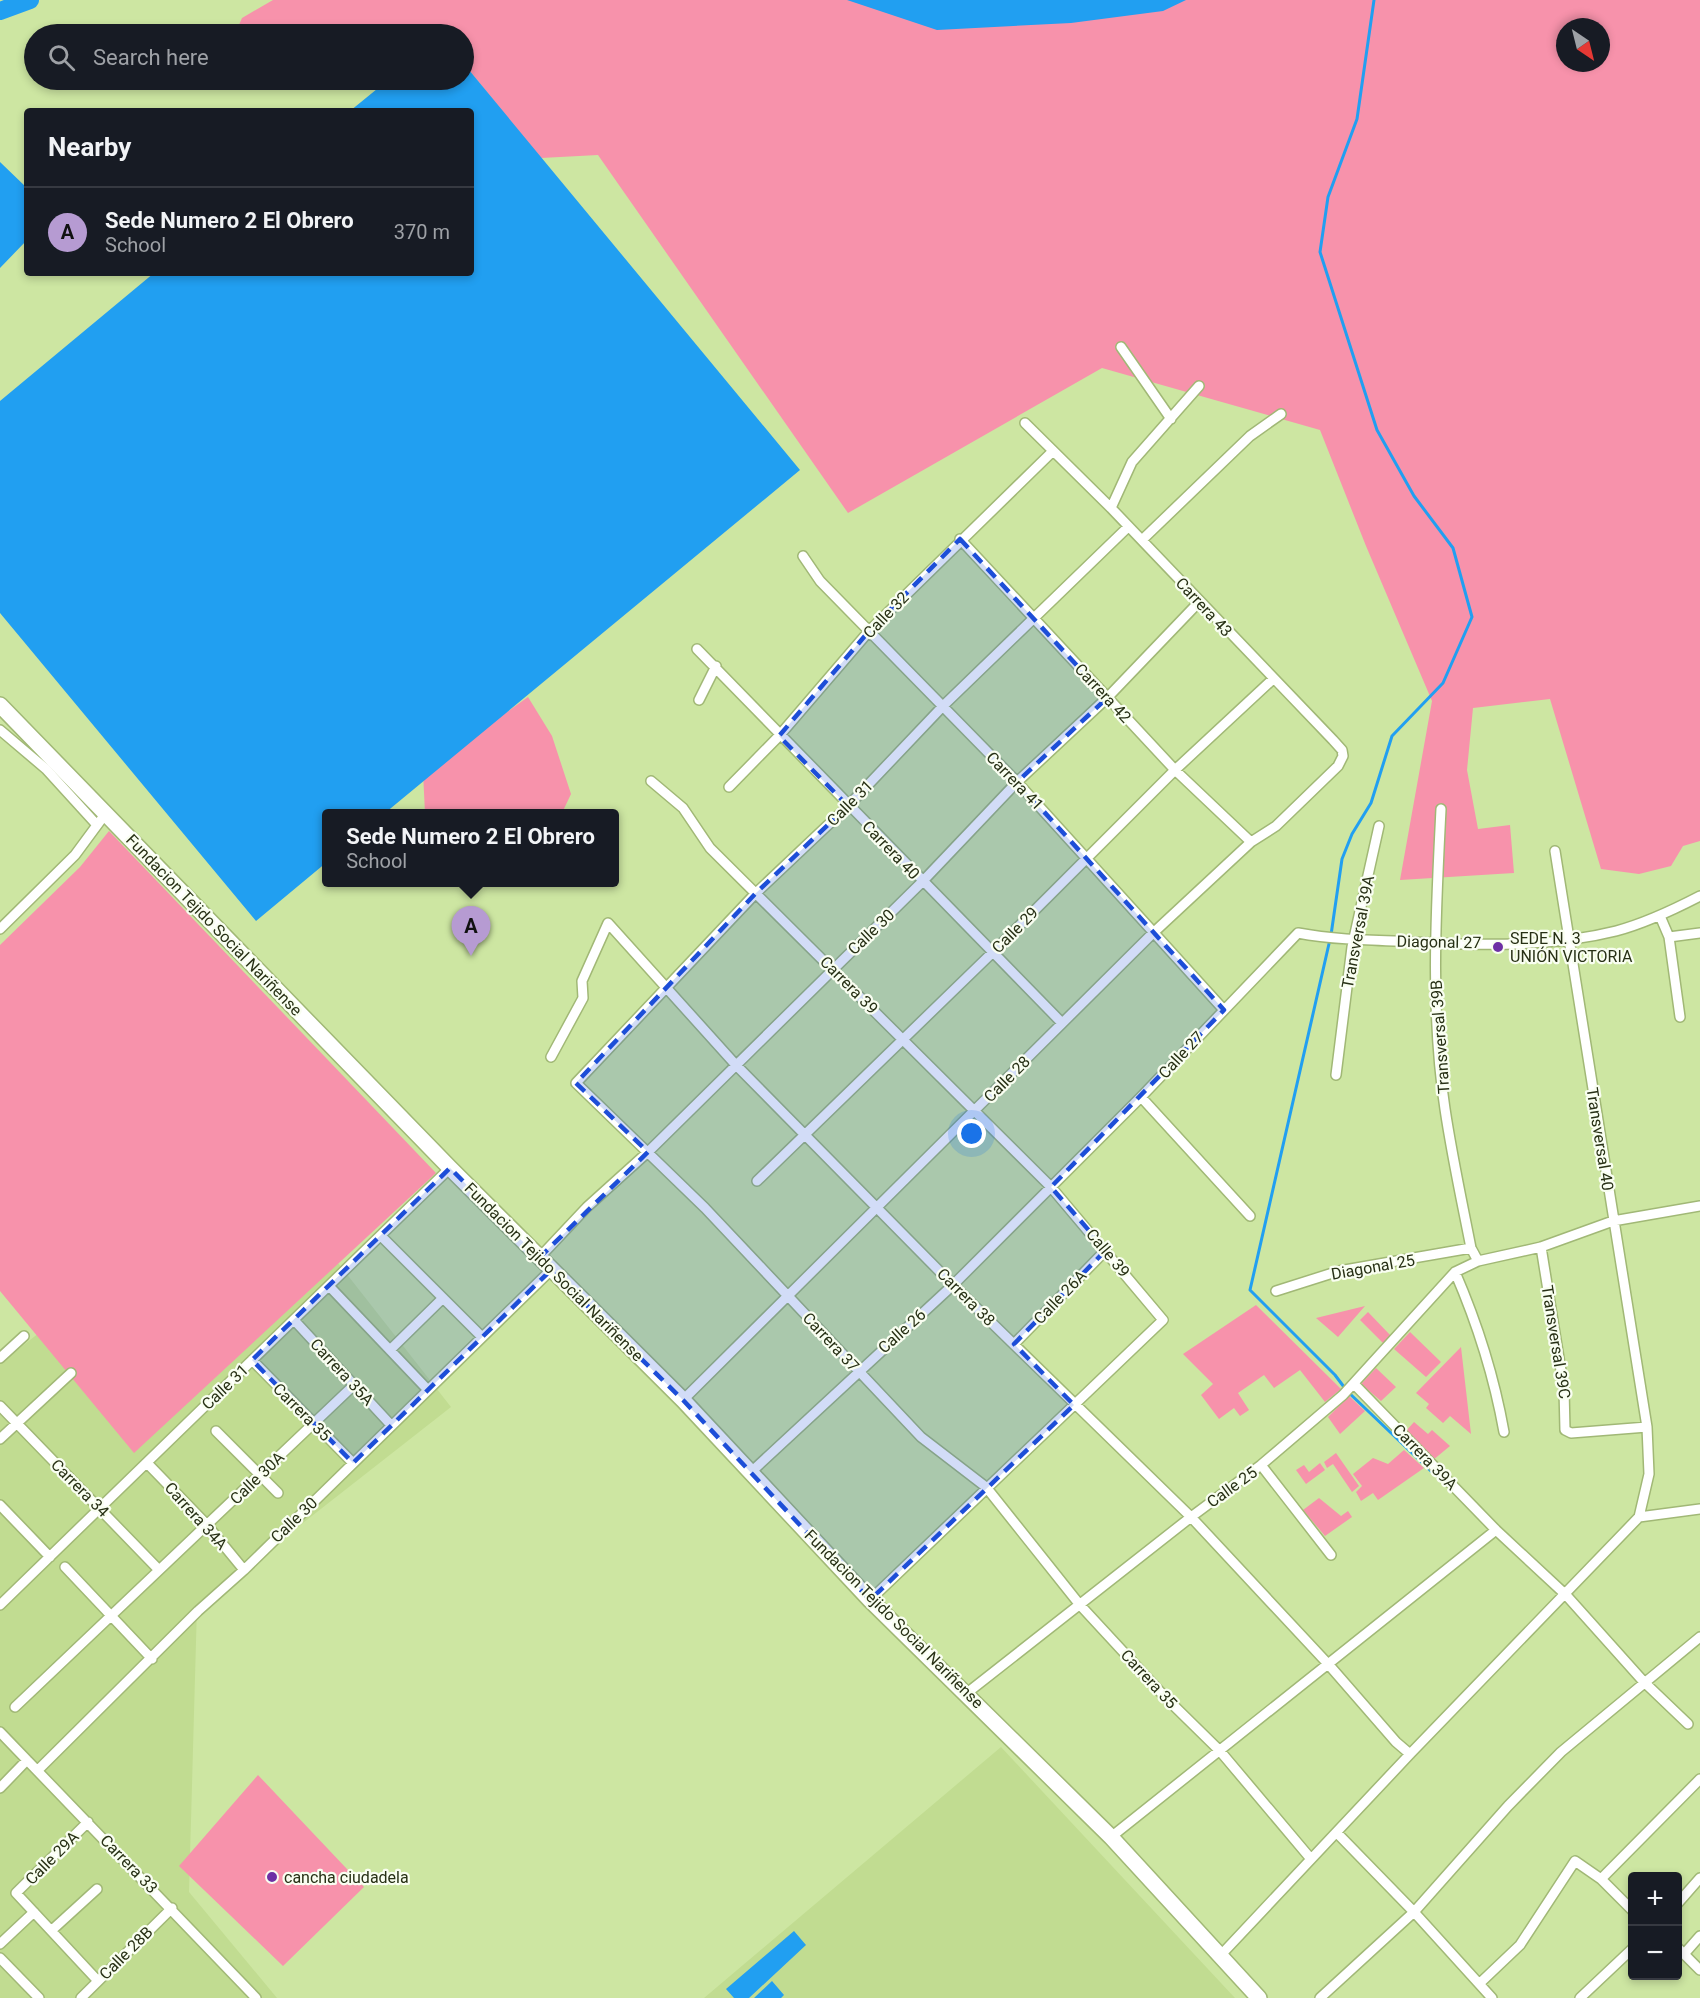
<!DOCTYPE html>
<html lang="en">
<head>
<meta charset="utf-8">
<style>
  body { margin:0; font-family:Roboto,sans-serif; background:#20242c; color:#f1f3f6 }
  .controls { position:absolute; right:18px; bottom:18px; display:grid; overflow:hidden; border-radius:6px; box-shadow:0 3px 9px #0003 }
  .controls button { width:54px; height:54px; display:grid; place-items:center; padding:0; border:0; border-bottom:2px solid #363941; background:#171b24; color:#f1f3f6; font:30px sans-serif }
  .compass { position:absolute; left:1556px; top:18px; width:54px; height:54px; border-radius:50%; background:#171b24; box-shadow:0 3px 9px #0003; rotate:145deg }
  .you { position:absolute; left:972px; top:1134px; width:21px; height:21px; margin:-15px; border:4px solid #fff; border-radius:50%; background:#1a73e8; box-shadow:0 0 0 9px #1a73e833 }
  .badge { display:grid; place-items:center; width:39px; height:39px; border-radius:50%; background:#b69bd2; color:#111; font-size:20px; font-weight:700 }
  .pin { position:absolute; translate:-50% -50px; filter:drop-shadow(0 2px 3px #0008) }
  .pin::after { content:''; position:absolute; top:32px; width:21px; height:18px; background:inherit; clip-path:polygon(0 0,100% 0,50% 100%) }
  .popup { position:absolute; left:322px; top:809px; width:297px; height:78px; box-sizing:border-box; display:grid; place-content:center; border-radius:6px; background:#171b24; filter:drop-shadow(0 2px 4px #0005); font-size:20px; white-space:nowrap; color:#9ea1a6 }
  .popup b { font-size:22px; color:#f1f3f6 }
  .popup::after { content:''; position:absolute; left:50%; top:100%; margin-left:-12px; border:12px solid transparent; border-top-color:#171b24 }
  .list { margin:0; padding:0; list-style:none }
  h2 { display:flex; justify-content:space-between; align-items:center; height:78px; margin:0; padding:0 24px; font-size:26px }
  h2 small { font-size:20px; font-weight:400; color:#9ea1a6 }
  .list li { display:grid; grid-template-columns:39px 1fr auto; gap:18px; align-items:center; box-sizing:border-box; height:90px; padding:0 24px; border-top:2px solid #363941 }
  .list b { display:block; font-size:22px; white-space:nowrap }
  .list p { margin:0; font-size:20px; white-space:nowrap; color:#9ea1a6 }
  .list em { font-size:20px; font-style:normal; color:#9ea1a6 }
  .icon { flex:none; width:33px; height:33px; fill:none; stroke:currentColor; stroke-width:2; stroke-linecap:round; stroke-linejoin:round }
  .map { position:relative; flex:none; width:1700px; height:1998px; overflow:hidden }
  .search { position:absolute; background:#171b24; box-shadow:0 3px 9px #0003; left:24px; top:24px; width:450px; height:66px; display:flex; align-items:center; gap:15px; box-sizing:border-box; padding:0 21px; border-radius:33px; color:#9ea1a6; font-size:22px }
  .panel { position:absolute; background:#171b24; box-shadow:0 3px 9px #0003; left:24px; top:108px; width:450px; height:168px; border-radius:6px }
  .map>svg:first-child { display:block }
  .built { fill:#c1dc91 }
  .green { fill:#f792ab; fill-rule:evenodd }
  .water { fill:#219ff1 }
  .lines { fill:none; stroke-linecap:round; stroke-linejoin:round }
  .stream { stroke:#219ff1; stroke-width:3 }
  .river { stroke:#219ff1; stroke-width:18 }
  .street-casing { stroke:#a1b876; stroke-width:12 }
  .primary-casing { stroke:#a1b876; stroke-width:18 }
  .street { stroke:#fff; stroke-width:9 }
  .primary { stroke:#fff; stroke-width:15 }
  .marked { fill:#1d4ed8; fill-opacity:0.2; stroke:#1d4ed8; stroke-width:4.5; stroke-dasharray:12 8; stroke-linejoin:round }
  .poi-dot { fill:#6e30a5; stroke:#f9fef1; stroke-width:2 }
  .labels { text-anchor:middle; dominant-baseline:central; stroke-width:4.5; stroke-linejoin:round; paint-order:stroke }
  .street-label { font-size:16px; fill:#273015; stroke:#f9fef1 }
  .poi-label { font-size:16px; fill:#273015; stroke:#f9fef1; text-anchor:start }
</style>
</head>
<body>
<div class="map">
<svg width="1700" height="1998" viewBox="0 0 1700 1998">
  <rect width="100%" height="100%" fill="#cde6a2"/>
  <path class="built" d="M 258,1161 L 451,1407 L 197,1606 L 189,1892 L 277,1998 L 0,1998 L 0,1361 L 2,1362 Z
    M 1001,1747 L 1235,1998 L 704,1998 Z"/>
  <path class="green" d="M 273,0 L 1700,0 L 1700,841 L 1683,846 L 1671,866 L 1639,874 L 1601,869 L 1550,699 L 1473,708 L 1467,770 L 1478,829 L 1510,825 L 1514,873 L 1400,880 L 1432,701 L 1366,546 L 1320,430 L 1102,368 L 848,513 L 598,155 L 541,158 L 464,64 L 464,34 L 235,34 L 242,18 ZM 1565,27 L 1601,27 L 1601,63 L 1565,63 Z
    M 528,697 L 552,736 L 571,794 L 562,813 L 425,813 L 423,772 Z
    M 109,831 L 436,1173 L 134,1453 L 0,1291 L 0,945 L 80,867 Z
    M 1256,1305 L 1341,1389 L 1325,1402 L 1300,1370 L 1274,1388 L 1264,1375 L 1238,1393 L 1249,1410 L 1240,1416 L 1234,1408 L 1219,1419 L 1201,1395 L 1213,1384 L 1183,1354 Z
    M 1365,1306 L 1338,1337 L 1316,1318 Z
    M 1368,1312 L 1391,1336 L 1383,1343 L 1360,1320 Z
    M 1410,1332 L 1441,1362 L 1426,1377 L 1394,1349 Z
    M 1461,1347 L 1471,1434 L 1450,1416 L 1443,1423 L 1426,1408 L 1429,1404 L 1416,1393 Z
    M 1376,1368 L 1396,1387 L 1381,1401 L 1361,1384 Z
    M 1349,1396 L 1365,1411 L 1340,1434 L 1328,1417 Z
    M 1414,1422 L 1428,1434 L 1432,1430 L 1450,1446 L 1433,1460 L 1406,1431 Z
    M 1404,1450 L 1424,1468 L 1378,1500 L 1373,1493 L 1361,1501 L 1356,1492 L 1362,1486 L 1353,1474 L 1373,1458 L 1388,1464 Z
    M 1336,1453 L 1359,1486 L 1352,1492 L 1333,1464 L 1327,1468 L 1324,1462 Z
    M 1320,1463 L 1325,1470 L 1306,1484 L 1296,1470 L 1304,1465 L 1309,1472 Z
    M 1319,1498 L 1341,1516 L 1348,1511 L 1352,1517 L 1325,1536 L 1303,1510 Z
    M 258,1775 L 364,1887 L 283,1966 L 179,1866 Z"/>
  <path class="water" d="M 847,0 L 1186,0 L 1163,11 L 1071,23 L 937,30 Z
    M 464,64 L 800,470 L 385,813 L 327,814 L 327,862 L 256,921 L 0,613 L 0,401 L 154,273 L 471,273 L 471,111 L 350,111 L 388,80 L 464,80 Z
    M 0,162 L 27,188 L 27,240 L 0,268 Z
    M 794,1931 L 806,1945 L 749,1998 L 734,1998 L 726,1989 Z
    M 772,1981 L 784,1995 L 781,1998 L 754,1998 Z"/>
  <g class="lines">
    <path class="stream" d="M 1374,0 L 1357,119 L 1328,197 L 1320,252 L 1377,430 L 1414,496 L 1453,548 L 1472,617 L 1443,683 L 1392,736 L 1371,803 L 1352,834 L 1342,859 L 1331,935 L 1250,1290 L 1335,1375 L 1347,1391 L 1433,1473"/>
    <path class="river" d="M 0,11 L 30,0"/>
    <g class="street-casing">
      <path id="street" d="M 1121,347 L 1171,419
        M 1111,508 L 1132,462 L 1199,386
        M 1128,527 L 943,706 L 848,806 L 756,893 L 576,1083 L 705,1208 L 921,1437 L 986,1487 L 1080,1605 L 1165,1697 L 1220,1751 L 1311,1859
        M 960,539 L 1175,770 L 1251,842
        M 1142,540 L 1250,436 L 1281,414
        M 803,556 L 820,581 L 1017,782 L 1224,1010
        M 697,649 L 1062,1023
        M 699,700 L 716,666
        M 0,730 L 46,769 L 97,825
        M 651,781 L 683,808 L 710,848 L 1051,1187 L 1163,1320 L 870,1600
        M 729,787 L 779,736 L 870,630 L 1052,452
        M 1441,809 C 1436,909 1430,1010 1445,1109 C 1452,1156 1462,1202 1471,1248 L 1478,1261
        M 1660,916 L 1669,937 L 1680,1017
        M 0,929 L 75,855 L 106,813
        M 1669,937 L 1700,933
        M 551,1057 L 583,998 L 582,981 L 608,923 L 735,1064 L 953,1285 L 1191,1517 L 1329,1665 L 1396,1742 L 1410,1754
        M 1336,1075 L 1352,947 L 1379,826
        M 1141,1097 L 1250,1216
        M 757,1181 L 992,953 L 1175,770 L 1273,679
        M 381,1236 L 482,1337
        M 1541,1247 L 1564,1389 L 1565,1430 L 1571,1433 L 1647,1427
        M 539,1258 L 587,1207 L 648,1152 L 922,882 L 1017,782 L 1107,698 L 1199,602
        M 1455,1272 C 1478,1325 1494,1376 1504,1432
        M 329,1286 L 428,1390
        M 1276,1291 L 1339,1271 L 1471,1248
        M 294,1320 L 391,1425
        M 1014,1344 L 1106,1250
        M 390,1350 L 443,1298
        M 0,1358 L 24,1336
        M 252,1360 L 353,1463
        M 1355,1385 L 1496,1530 L 1566,1595 L 1643,1681 L 1688,1724
        M 683,1400 L 1152,934 L 1251,842 L 1276,826 L 1338,766 L 1343,756 L 1342,750 L 1333,740 L 1111,508 L 1025,423
        M 0,1406 L 159,1570
        M 216,1431 L 278,1493
        M 0,1439 L 71,1373
        M 147,1463 L 207,1525 L 244,1570
        M 1261,1465 L 1331,1555
        M 750,1473 L 953,1285 L 1141,1097 L 1298,933 C 1330,939 1362,940 1394,941 C 1466,945 1544,949 1616,931 C 1646,923 1673,910 1700,896
        M 0,1505 L 50,1557
        M 1639,1517 L 1700,1509
        M 65,1567 L 152,1659
        M 0,1605 L 450,1168
        M 967,1693 L 1191,1517 L 1261,1465 L 1343,1395 L 1455,1272 L 1478,1261 L 1541,1247 L 1613,1221 L 1700,1206
        M 15,1707 L 354,1385
        M 0,1732 L 256,1998
        M 38,1770 L 198,1611 L 244,1570 L 551,1270
        M 0,1788 L 27,1760
        M 88,1822 L 16,1893 L 98,1981
        M 1337,1833 L 1414,1912 L 1492,1998
        M 1111,1837 L 1496,1530
        M 1601,1879 L 1700,1779
        M 1678,1903 L 1700,1878
        M 52,1930 L 97,1889
        M 0,1944 L 34,1912
        M 1678,1948 L 1700,1970
        M 1685,1953 L 1700,1936
        M 1219,1957 L 1410,1754 L 1639,1517 L 1649,1474 L 1647,1427 L 1555,851
        M 0,1958 L 39,1998
        M 1480,1983 L 1520,1945 L 1575,1861 L 1601,1879 L 1632,1910
        M 81,1998 L 172,1908
        M 1320,1998 L 1414,1912 L 1508,1806 L 1561,1752 L 1700,1637
        M 1580,1998 L 1632,1949"/>
    </g>
    <g class="primary-casing">
      <path id="primary" d="M 0,705 L 450,1168 L 683,1400 L 870,1600 L 1111,1837 L 1259,1998"/>
    </g>
    <use href="#street" class="street"/>
    <use href="#primary" class="primary"/>
  </g>
  <path class="marked" d="M 960,539 L 1107,698 L 1017,782 L 1224,1010 L 1051,1187 L 1106,1250 L 1014,1344 L 1074,1405 L 870,1600 L 683,1400 L 551,1270 L 353,1463 L 252,1360 L 450,1168 L 539,1258 L 648,1152 L 576,1083 L 756,893 L 848,806 L 779,736 L 870,630 Z"/>
  <g class="poi-dot">
    <circle cx="1498" cy="947" r="6"/>
    <circle cx="272" cy="1877" r="6"/>
  </g>
  <g class="labels">
    <g class="street-label">
      <text transform="translate(1204 607) rotate(47)">Carrera 43</text>
      <text transform="translate(886 615) rotate(-46)">Calle 32</text>
      <text transform="translate(1103 693) rotate(47)">Carrera 42</text>
      <text transform="translate(1015 781) rotate(46)">Carrera 41</text>
      <text transform="translate(850 803) rotate(-45)">Calle 31</text>
      <text transform="translate(891 850) rotate(46)">Carrera 40</text>
      <text transform="translate(214 925) rotate(46)">Fundacion Tejido Social Nariñense</text>
      <text transform="translate(1015 930) rotate(-45)">Calle 29</text>
      <text transform="translate(871 932) rotate(-44)">Calle 30</text>
      <text transform="translate(1358 932) rotate(-79)">Transversal 39A</text>
      <text transform="translate(1439 942) rotate(1)">Diagonal 27</text>
      <text transform="translate(849 985) rotate(45)">Carrera 39</text>
      <text transform="translate(1440 1037) rotate(-94)">Transversal 39B</text>
      <text transform="translate(1181 1055) rotate(-47)">Calle 27</text>
      <text transform="translate(1007 1079) rotate(-45)">Calle 28</text>
      <text transform="translate(1600 1139) rotate(81)">Transversal 40</text>
      <text transform="translate(1108 1253) rotate(50)">Calle 39</text>
      <text transform="translate(1373 1267) rotate(-10)">Diagonal 25</text>
      <text transform="translate(554 1272) rotate(45)">Fundacion Tejido Social Nariñense</text>
      <text transform="translate(966 1297) rotate(45)">Carrera 38</text>
      <text transform="translate(1060 1297) rotate(-46)">Calle 26A</text>
      <text transform="translate(902 1331) rotate(-42)">Calle 26</text>
      <text transform="translate(831 1342) rotate(47)">Carrera 37</text>
      <text transform="translate(1556 1342) rotate(81)">Transversal 39C</text>
      <text transform="translate(342 1372) rotate(47)">Carrera 35A</text>
      <text transform="translate(225 1387) rotate(-44)">Calle 31</text>
      <text transform="translate(302 1412) rotate(45)">Carrera 35</text>
      <text transform="translate(1425 1457) rotate(46)">Carrera 39A</text>
      <text transform="translate(257 1478) rotate(-44)">Calle 30A</text>
      <text transform="translate(1232 1487) rotate(-36)">Calle 25</text>
      <text transform="translate(80 1488) rotate(45)">Carrera 34</text>
      <text transform="translate(196 1516) rotate(48)">Carrera 34A</text>
      <text transform="translate(294 1520) rotate(-44)">Calle 30</text>
      <text transform="translate(894 1619) rotate(45)">Fundacion Tejido Social Nariñense</text>
      <text transform="translate(1149 1679) rotate(47)">Carrera 35</text>
      <text transform="translate(52 1858) rotate(-45)">Calle 29A</text>
      <text transform="translate(129 1864) rotate(46)">Carrera 33</text>
      <text transform="translate(126 1953) rotate(-45)">Calle 28B</text>
    </g>
    <g class="poi-label">
      <text x="1510" y="938">SEDE N. 3<tspan x="1510" dy="18">UNIÓN VICTORIA</tspan></text>
      <text x="284" y="1877">cancha ciudadela</text>
    </g>
  </g>
</svg>
<div class="controls">
<button>+</button>
<button>−</button>
</div>
<svg class="compass" viewBox="-18 -18 36 36"><path d="M0-13l5 13h-10z" fill="#e53935"/><path d="M0 13l5-13h-10z" fill="#9ea1a6"/></svg>
<div class="you"></div>
<div class="pin badge" style="left:471px;top:956px">A</div>
<div class="popup"><b>Sede Numero 2 El Obrero</b>School</div>
<div class="search"><svg class="icon" aria-label="search" viewBox="0 0 24 24"><circle cx="10" cy="10" r="6"/><path d="M15 15l6 6"/></svg>Search here</div>
<section class="panel">
<h2>Nearby<small></small></h2>
<ul class="list">
<li><span class="badge">A</span><div><b>Sede Numero 2 El Obrero</b><p>School</p></div><em>370 m</em></li>
</ul>
</section>
</div>
</body>
</html>
